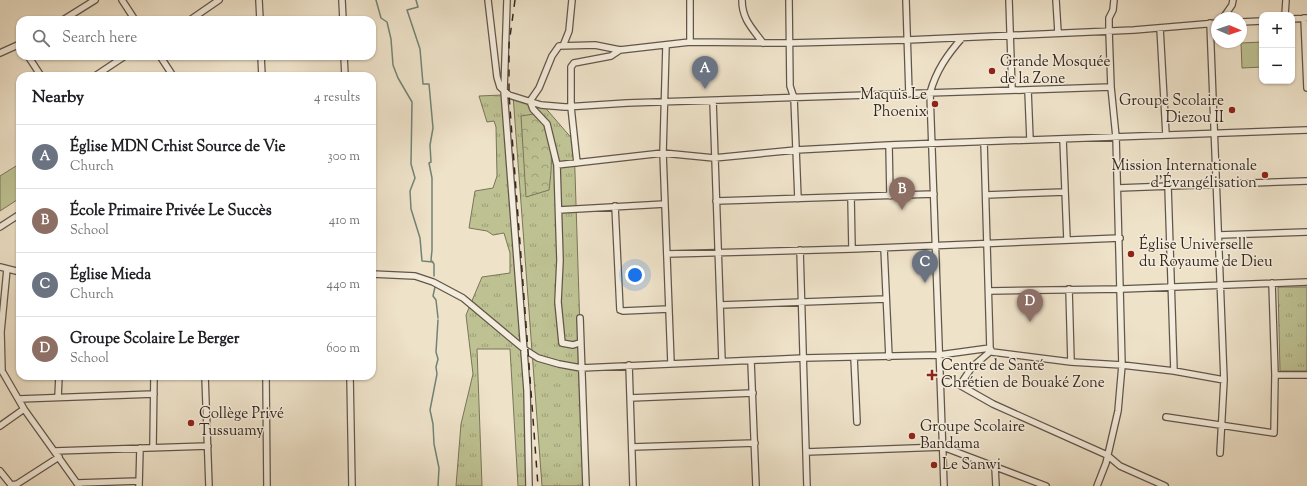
<!DOCTYPE html>
<html lang="en">
<head>
<meta charset="utf-8">
<style>
  body { margin:0; font-family:"Sorts Mill Goudy",serif; background:#f2f2f2; color:#202124 }
  .controls { position:absolute; right:12px; top:12px; display:grid; overflow:hidden; border-radius:8px; box-shadow:0 1px 3px #0004 }
  .controls button { width:36px; height:36px; display:grid; place-items:center; padding:0; border:0; border-bottom:1px solid #e0e0e0; background:#fff; color:#202124; font:20px sans-serif }
  .compass { position:absolute; left:1211px; top:12px; width:36px; height:36px; border-radius:50%; background:#fff; box-shadow:0 1px 3px #0004; rotate:92deg }
  .you { position:absolute; left:635px; top:275px; width:14px; height:14px; margin:-10px; border:3px solid #fff; border-radius:50%; background:#1a73e8; box-shadow:0 0 0 6px #1a73e833 }
  .badge { display:grid; place-items:center; width:26px; height:26px; border-radius:50%; background:#b45309; color:#fff; font-size:13px; font-weight:700 }
  .pin { position:absolute; translate:-50% -33px; filter:drop-shadow(0 1px 2px #0008) }
  .pin::after { content:''; position:absolute; top:21px; width:14px; height:12px; background:inherit; clip-path:polygon(0 0,100% 0,50% 100%) }
  .list { margin:0; padding:0; list-style:none }
  h2 { display:flex; justify-content:space-between; align-items:center; height:52px; margin:0; padding:0 16px; font-size:17px }
  h2 small { font-size:13px; font-weight:400; color:#757577 }
  .list li { display:grid; grid-template-columns:26px 1fr auto; gap:12px; align-items:center; box-sizing:border-box; height:64px; padding:0 16px; border-top:1px solid #e0e0e0 }
  .list b { display:block; font-size:15px; white-space:nowrap }
  .list p { margin:0; font-size:13px; white-space:nowrap; color:#757577 }
  .list em { font-size:13px; font-style:normal; color:#757577 }
  .icon { flex:none; width:22px; height:22px; fill:none; stroke:currentColor; stroke-width:2; stroke-linecap:round; stroke-linejoin:round }
  .map { position:relative; flex:none; width:1307px; height:486px; overflow:hidden }
  .search { position:absolute; background:#fff; box-shadow:0 1px 3px #0004; left:16px; top:16px; width:360px; height:44px; display:flex; align-items:center; gap:10px; box-sizing:border-box; padding:0 14px; border-radius:12px; color:#757577; font-size:15px }
  .panel { position:absolute; background:#fff; box-shadow:0 1px 3px #0004; left:16px; top:72px; width:360px; height:308px; border-radius:12px }
  .map>svg:first-child { display:block }
  .grass { fill:url(#grass-tufts); stroke:#797559 }
  .forest { fill:url(#forest-crowns); stroke:#797559 }
  .garden { fill:#bec293; stroke:#797559 }
  .lines { fill:none; stroke-linecap:round; stroke-linejoin:round }
  .stream { stroke:#728376; stroke-width:1.5 }
  .minor-casing { stroke:#62564a; stroke-width:8 }
  .minor { stroke:#f4ecdc; stroke-width:5.5 }
  .rail { stroke:#34281f; stroke-width:1.5; stroke-dasharray:7 7; stroke-linecap:butt }
  .poi-dot { fill:#8f2418; stroke:#f4ecdc; stroke-width:1.5 }
  .labels { text-anchor:middle; dominant-baseline:central; stroke-width:3; stroke-linejoin:round; paint-order:stroke }
  .poi-label { font-size:15px; fill:#34281f; stroke:#f4ecdc; text-anchor:start }
</style>
</head>
<body>
<div class="map">
<svg width="1307" height="486" viewBox="0 0 1307 486">
  <defs>
    <pattern id="grass-tufts" width="24" height="20" patternUnits="userSpaceOnUse"><rect width="24" height="20" fill="#bec293"/><path d="M3 7l-1-3M5 7V3M7 7l1-3M15 17l-1-3M17 17v-4M19 17l1-3" fill="none" stroke="#9b9e77"/></pattern>
    <pattern id="forest-crowns" width="20" height="18" patternUnits="userSpaceOnUse"><rect width="20" height="18" fill="#bec293"/><path d="M2 6a3 3 0 1 1 6 0M12 15a3 3 0 1 1 6 0" fill="none" stroke="#9b9e77"/></pattern>
  </defs>
  <rect width="100%" height="100%" fill="#eee2c9"/>
  <filter id="stains"><feTurbulence type="fractalNoise" baseFrequency=".005" numOctaves="4"/><feColorMatrix values="0 0 0 0 .2 0 0 0 0 .09 0 0 0 0 .02 0 0 0 .5 -.17"/></filter>
  <radialGradient id="worn" r=".72"><stop offset=".6" stop-color="#630" stop-opacity="0"/><stop offset="1" stop-color="#630" stop-opacity=".3"/></radialGradient>
  <path class="grass" d="M 502,95 L 522,342 L 531,486 L 518,486 L 510,349 L 477,349 L 482,486 L 456,486 L 461,424 L 473,374 L 466,315 L 482,277 L 510,273 L 510,253 L 504,233 L 493,235 L 487,231 L 469,228 L 475,191 L 493,188 L 497,176 L 496,127 L 494,121 L 487,122 L 479,96 Z
    M 513,95 L 542,104 L 574,141 L 585,486 L 542,486 Z
    M 1278,287 L 1307,287 L 1307,371 L 1280,371 Z"/>
  <path class="forest" d="M 534,114 C 556,131 552,166 549,190 L 526,197 L 521,116 Z"/>
  <path class="garden" d="M 1262,42 L 1262,67 L 1242,68 L 1241,43 Z
    M 16,166 L 20,173 L 20,198 L 0,211 L 0,176 Z"/>
  <g class="lines">
    <path class="stream" d="M 376,0 L 381,18 L 387,22 L 391,39 L 393,65 L 398,78 L 412,102 L 411,164 L 415,178 L 410,191 L 411,209 L 420,238 L 422,261 L 433,262
      M 416,0 L 418,7 L 407,10 L 420,49 L 423,84 L 429,84 L 433,128 L 430,145 L 431,162 L 429,163 L 432,178 L 432,250 L 431,260 L 434,264 L 434,276
      M 435,287 L 433,296 L 436,300 L 438,318
      M 438,486 L 439,468 L 434,444 L 433,424 L 430,410 L 437,374 L 436,367 L 438,359 L 436,352 L 438,320"/>
    <g class="minor-casing">
      <path id="minor" d="M 122,0 L 135,20
        M 259,0 L 260,20
        M 342,0 L 343,20
        M 488,0 L 497,77 L 500,87 L 509,95 L 541,105 L 565,107 L 627,103 L 1111,87
        M 507,0 L 504,91 L 527,390 L 529,486
        M 690,0 L 690,42
        M 742,0 C 742,19 752,28 763,43
        M 789,0 L 790,86 L 794,98 L 798,199
        M 906,0 L 909,94
        M 1009,0 L 1012,90
        M 1056,0 L 1058,32
        M 1285,15 L 1286,0
        M 1223,18 L 1232,5 L 1233,0
        M 1304,18 L 1307,88
        M 1292,19 L 1307,18
        M 63,20 L 95,0
        M 190,20 L 219,0
        M 1241,22 L 1262,21
        M 1210,23 L 1224,380 L 1220,453
        M 1160,28 L 1166,135
        M 563,46 L 569,31 L 572,0
        M 666,46 L 663,153 L 671,363
        M 0,53 L 20,44
        M 28,56 L 41,76
        M 160,56 L 173,76
        M 261,56 L 262,76
        M 344,56 L 345,76
        M 95,76 L 125,56
        M 1028,90 L 1030,140
        M 713,101 L 722,361
        M 1063,139 L 1067,240
        M 984,142 L 990,348 L 992,352 L 1071,362 L 1122,365 L 1174,371 L 1224,380
        M 889,145 L 890,196
        M 577,163 L 571,107 L 571,67 L 574,63 L 611,56 L 620,50
        M 557,165 L 663,153 L 714,158 L 796,150 L 889,145 L 1307,130
        M 1168,186 L 1174,371
        M 1118,188 L 1307,181
        M 986,195 L 1065,192
        M 851,197 L 852,249
        M 716,201 L 934,194
        M 615,206 L 620,310 L 623,311 L 669,309
        M 559,210 L 665,204
        M 0,227 L 20,214
        M 1219,235 L 1307,232
        M 884,248 L 889,357
        M 800,250 L 807,486
        M 667,254 L 852,249 L 1120,238
        M 0,267 L 20,272
        M 7,269 L 1,332 L 2,371 L 24,409 L 79,486
        M 372,274 L 415,276 L 433,282 L 463,298 L 524,349 L 538,358 L 559,364 L 581,368 L 804,358 L 939,355 L 990,348
        M 1069,289 L 1071,362
        M 989,291 L 1122,289 L 1307,282
        M 720,305 L 886,299
        M 580,318 L 586,486
        M 579,343 L 573,345 L 562,343 L 558,302 L 560,260 L 557,165 L 547,124 L 533,109 L 530,101 L 539,88 L 552,56 L 559,46 L 595,45 L 620,50 L 690,42 L 790,43 L 907,40 L 1134,30 L 1217,23
        M 854,357 L 857,422
        M 751,361 L 756,486
        M 629,365 L 633,486
        M 1275,375 L 1307,375
        M 205,376 L 209,486
        M 266,376 L 267,486
        M 350,376 L 352,486
        M 941,381 L 956,383 L 993,404 L 1107,455 L 1120,466 L 1165,486
        M 960,385 L 972,367 L 991,351
        M 58,397 L 59,376
        M 630,398 L 753,393
        M 19,399 L 154,394
        M 1166,417 L 1274,433 L 1275,375 L 1272,283
        M 0,426 L 24,409
        M 153,447 L 154,376
        M 632,447 L 755,443
        M 55,451 L 208,446
        M 806,452 L 943,447 L 1046,486
        M 995,467 L 996,486
        M 0,471 L 12,486
        M 77,483 L 139,481
        M 12,485 L 17,484 L 59,457
        M 139,486 L 140,448
        M 944,486 L 930,93 C 936,71 947,55 962,38
        M 1097,486 L 1106,463 L 1118,411 L 1122,365 L 1116,137 L 1111,87 L 1109,31 L 1109,18 L 1113,10 L 1114,0"/>
    </g>
    <use href="#minor" class="minor"/>
    <path class="rail" d="M 515,0 L 509,44 L 509,95 L 538,486"/>
  </g>
  <g class="poi-dot">
    <circle cx="992" cy="71" r="4"/>
    <circle cx="935" cy="104" r="4"/>
    <circle cx="1232" cy="110" r="4"/>
    <circle cx="1265" cy="175" r="4"/>
    <circle cx="1131" cy="254" r="4"/>
    <path d="M930 369h4v4h4v4h-4v4h-4v-4h-4v-4h4z"/>
    <circle cx="191" cy="423" r="4"/>
    <circle cx="912" cy="436" r="4"/>
    <circle cx="934" cy="465" r="4"/>
  </g>
  <g class="labels">
    <g class="poi-label">
      <text x="1000" y="62">Grande Mosquée<tspan x="1000" dy="17">de la Zone</tspan></text>
      <text x="927" y="95" text-anchor="end">Maquis Le<tspan x="927" dy="17">Phoenix</tspan></text>
      <text x="1224" y="101" text-anchor="end">Groupe Scolaire<tspan x="1224" dy="17">Diezou II</tspan></text>
      <text x="1257" y="166" text-anchor="end">Mission Internationale<tspan x="1257" dy="17">d'Évangélisation</tspan></text>
      <text x="1139" y="245">Église Universelle<tspan x="1139" dy="17">du Royaume de Dieu</tspan></text>
      <text x="941" y="366">Centre de Santé<tspan x="941" dy="17">Chrétien de Bouaké Zone</tspan></text>
      <text x="199" y="414">Collège Privé<tspan x="199" dy="17">Tussuamy</tspan></text>
      <text x="920" y="427">Groupe Scolaire<tspan x="920" dy="17">Bandama</tspan></text>
      <text x="942" y="465">Le Sanwi</text>
    </g>
  </g>
  <rect width="100%" height="100%" filter="url(#stains)"/>
  <rect width="100%" height="100%" fill="url(#worn)"/>
</svg>
<div class="controls">
<button>+</button>
<button>−</button>
</div>
<svg class="compass" viewBox="-18 -18 36 36"><path d="M0-13l5 13h-10z" fill="#e53935"/><path d="M0 13l5-13h-10z" fill="#757577"/></svg>
<div class="you"></div>
<div class="pin badge" style="left:705px;top:89px;background:#6b7280">A</div>
<div class="pin badge" style="left:902px;top:210px;background:#8d6e63">B</div>
<div class="pin badge" style="left:925px;top:283px;background:#6b7280">C</div>
<div class="pin badge" style="left:1030px;top:322px;background:#8d6e63">D</div>
<div class="search"><svg class="icon" aria-label="search" viewBox="0 0 24 24"><circle cx="10" cy="10" r="6"/><path d="M15 15l6 6"/></svg>Search here</div>
<section class="panel">
<h2>Nearby<small>4 results</small></h2>
<ul class="list">
<li><span class="badge" style="background:#6b7280">A</span><div><b>Église MDN Crhist Source de Vie</b><p>Church</p></div><em>300 m</em></li>
<li><span class="badge" style="background:#8d6e63">B</span><div><b>École Primaire Privée Le Succès</b><p>School</p></div><em>410 m</em></li>
<li><span class="badge" style="background:#6b7280">C</span><div><b>Église Mieda</b><p>Church</p></div><em>440 m</em></li>
<li><span class="badge" style="background:#8d6e63">D</span><div><b>Groupe Scolaire Le Berger</b><p>School</p></div><em>600 m</em></li>
</ul>
</section>
</div>
</body>
</html>
